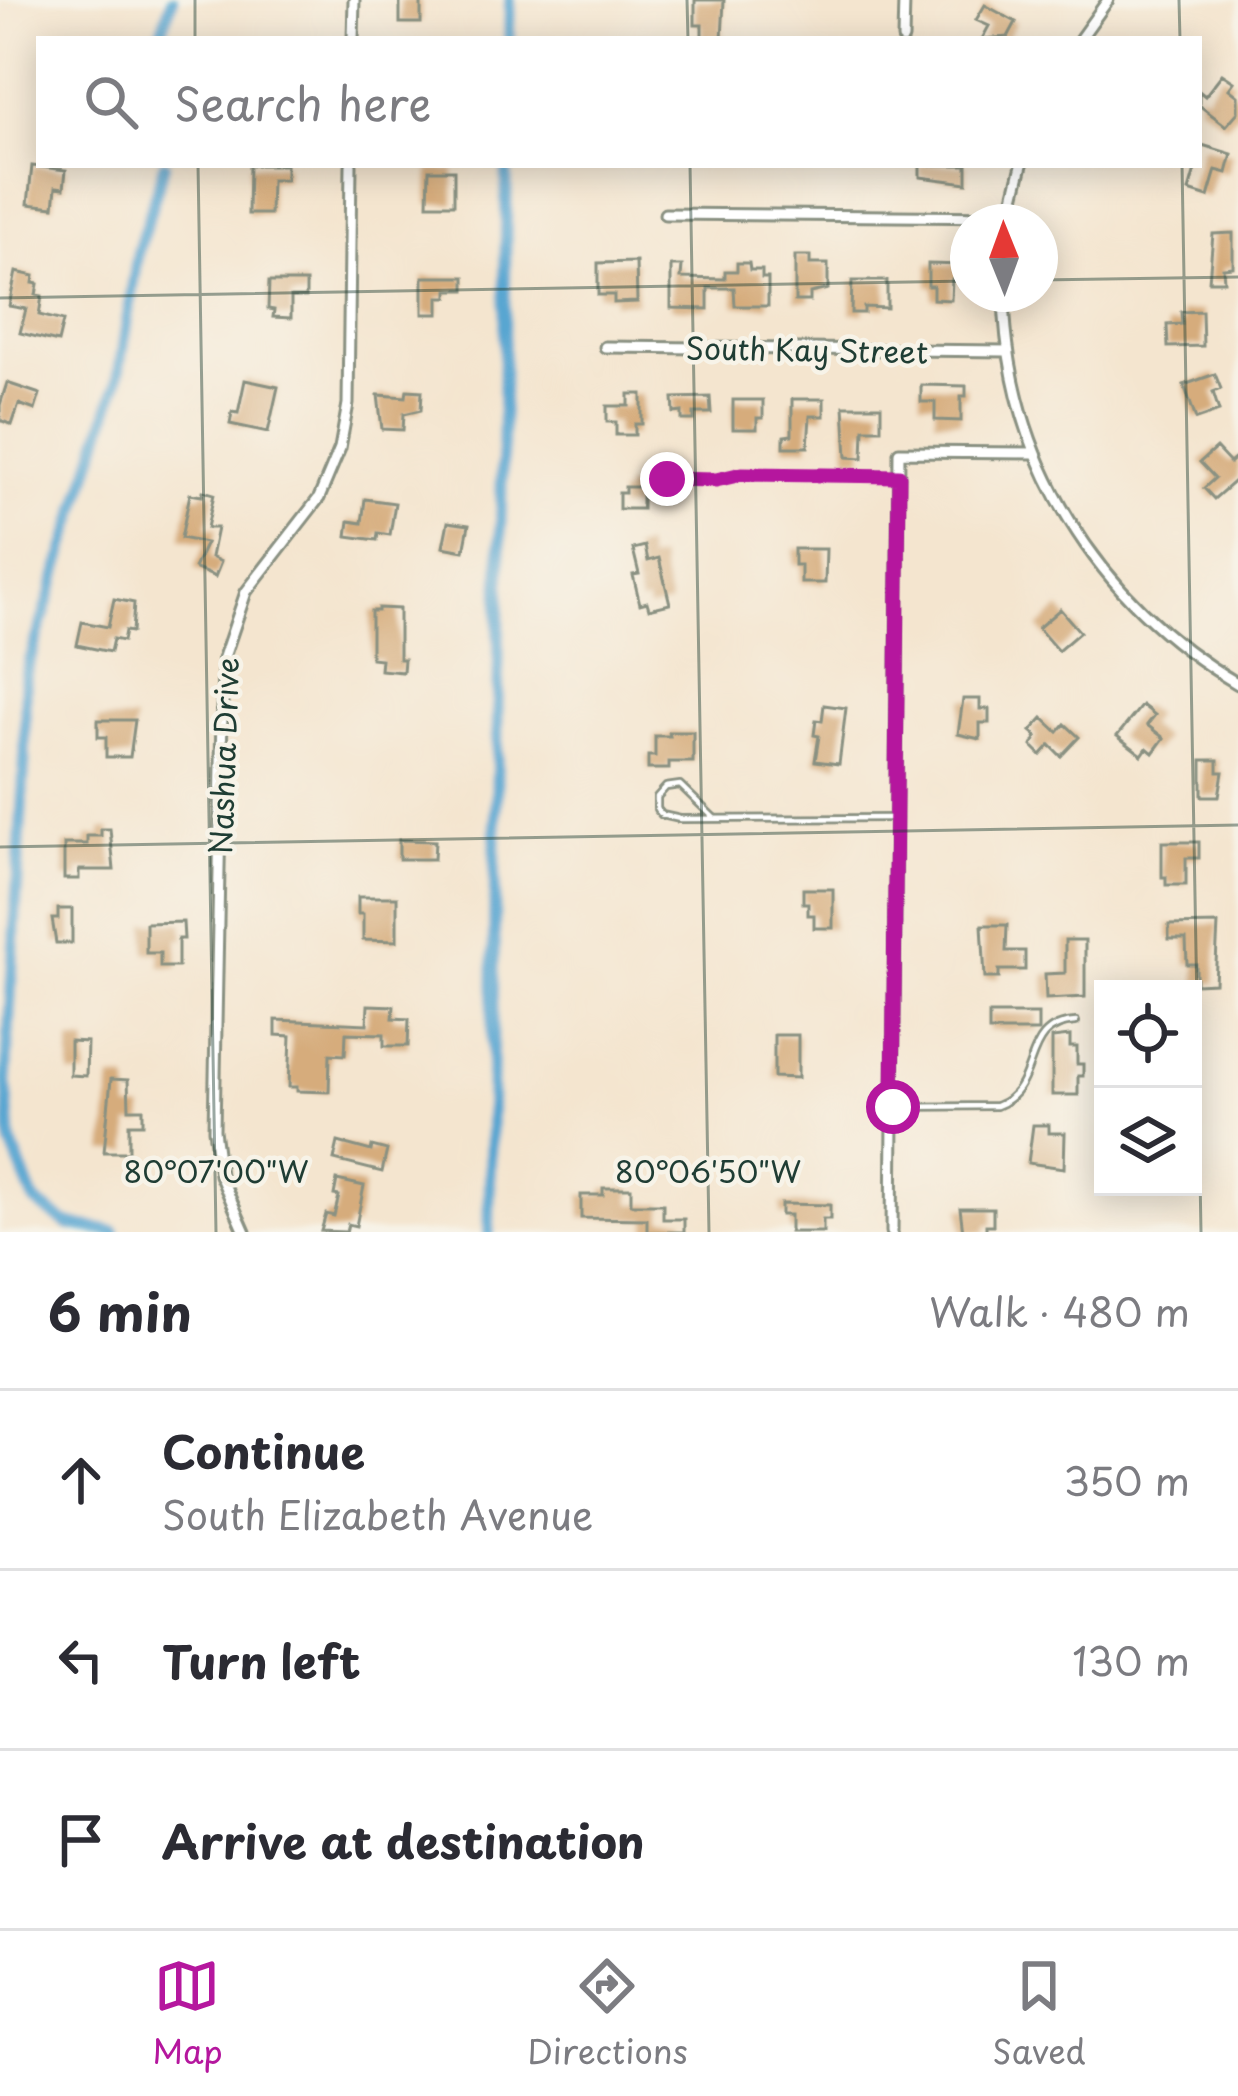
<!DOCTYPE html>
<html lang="en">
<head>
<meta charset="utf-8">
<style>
  body { margin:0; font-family:"Playpen Sans",sans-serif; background:#f7f7f7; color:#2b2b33 }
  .controls { position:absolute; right:36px; bottom:36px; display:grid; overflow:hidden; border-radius:0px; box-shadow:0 6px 30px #0003 }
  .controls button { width:108px; height:108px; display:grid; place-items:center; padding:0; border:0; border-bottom:3px solid #e1e1e2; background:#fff; color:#2b2b33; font:60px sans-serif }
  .compass { position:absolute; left:950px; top:204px; width:108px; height:108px; border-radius:50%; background:#fff; box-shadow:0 6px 30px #0003; rotate:359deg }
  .stop { position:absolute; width:36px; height:36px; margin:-27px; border:9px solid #b5179e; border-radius:50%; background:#fff }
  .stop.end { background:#b5179e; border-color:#fff; box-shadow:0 3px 12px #0008 }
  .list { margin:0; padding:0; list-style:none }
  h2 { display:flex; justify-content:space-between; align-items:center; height:156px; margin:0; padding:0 48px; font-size:51px }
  h2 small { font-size:39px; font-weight:400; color:#7c7c81 }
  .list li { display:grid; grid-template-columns:78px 1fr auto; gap:36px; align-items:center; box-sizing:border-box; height:180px; padding:0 48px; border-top:3px solid #e1e1e2 }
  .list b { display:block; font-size:45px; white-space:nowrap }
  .list p { margin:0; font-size:39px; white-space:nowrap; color:#7c7c81 }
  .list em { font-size:39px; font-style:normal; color:#7c7c81 }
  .icon { flex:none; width:66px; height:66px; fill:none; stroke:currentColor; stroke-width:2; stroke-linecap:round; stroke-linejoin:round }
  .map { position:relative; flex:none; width:1238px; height:1232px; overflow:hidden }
  .search { position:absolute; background:#fff; box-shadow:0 6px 30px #0003; left:36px; right:36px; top:36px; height:132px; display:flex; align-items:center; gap:30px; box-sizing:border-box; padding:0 42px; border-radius:0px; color:#7c7c81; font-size:45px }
  .sheet { height:696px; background:#fff }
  nav { display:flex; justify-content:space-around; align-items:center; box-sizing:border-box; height:168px; border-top:3px solid #e1e1e2; background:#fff; font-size:33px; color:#7c7c81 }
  nav a { display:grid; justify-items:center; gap:6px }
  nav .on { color:#b5179e }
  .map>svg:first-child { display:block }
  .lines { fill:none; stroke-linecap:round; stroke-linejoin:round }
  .canal { stroke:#58a6d1; stroke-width:12 }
  .building { fill:#d6ac7c }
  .lane-casing { stroke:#8a9182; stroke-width:10 }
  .street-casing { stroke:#8a9182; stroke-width:15 }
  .lane { stroke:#fff; stroke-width:4.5 }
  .street { stroke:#fff; stroke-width:9 }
  .route { stroke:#b5179e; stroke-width:15 }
  .ticks { fill:none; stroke:#1f3d34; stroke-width:3; stroke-opacity:0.45 }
  .labels { text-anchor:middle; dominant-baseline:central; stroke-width:9; stroke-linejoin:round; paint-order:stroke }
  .street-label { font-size:30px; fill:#1f3d34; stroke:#f7f3e8 }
  .ticks-label { font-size:30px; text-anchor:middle; fill:#1f3d34; stroke:#f7f3e8; stroke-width:9; stroke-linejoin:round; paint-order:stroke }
</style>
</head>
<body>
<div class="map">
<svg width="1238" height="1232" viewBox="0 0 1238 1232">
  <rect width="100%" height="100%" fill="#f7f3e8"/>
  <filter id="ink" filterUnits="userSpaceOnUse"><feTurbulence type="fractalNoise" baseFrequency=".00833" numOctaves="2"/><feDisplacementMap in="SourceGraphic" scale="24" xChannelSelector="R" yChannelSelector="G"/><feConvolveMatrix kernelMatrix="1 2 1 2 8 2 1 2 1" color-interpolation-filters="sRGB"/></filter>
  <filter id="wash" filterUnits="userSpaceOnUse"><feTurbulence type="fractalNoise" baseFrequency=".004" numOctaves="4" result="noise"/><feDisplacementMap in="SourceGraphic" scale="48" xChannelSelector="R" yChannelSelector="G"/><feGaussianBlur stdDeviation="2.7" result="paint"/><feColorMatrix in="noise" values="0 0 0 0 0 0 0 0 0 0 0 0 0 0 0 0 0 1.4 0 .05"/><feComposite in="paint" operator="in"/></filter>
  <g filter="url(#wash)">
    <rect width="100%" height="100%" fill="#f4e5cf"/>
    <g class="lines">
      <path class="canal" d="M 159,39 L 172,0
        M 509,39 L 510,0
        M 115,1232 L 67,1224 L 35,1202 L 11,1142 L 6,1077 L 25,754 L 25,676 L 117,383 L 138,251 L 164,165
        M 489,1232 L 507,165"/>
    </g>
    <g id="blocks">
      <path class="building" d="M 400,0 L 421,0 L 421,23 L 400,23 Z
        M 695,0 L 724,0 L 722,39 L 702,39 L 702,25 L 695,25 Z
        M 985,5 L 1016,22 L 1008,37 L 982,39 L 989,26 L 976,20 Z
        M 1222,74 L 1234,82 L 1229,89 L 1238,96 L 1238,112 L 1226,126 L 1199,105 L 1199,91 L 1205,96 Z
        M 1202,145 L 1232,154 L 1227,173 L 1216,170 L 1208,197 L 1189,191 Z
        M 249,165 L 286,165 L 286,180 L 271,180 L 270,214 L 248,214 Z
        M 920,165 L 967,165 L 967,183 L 920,177 Z
        M 32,166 L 66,170 L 64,188 L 56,187 L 54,207 L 28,204 Z
        M 429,170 L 454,170 L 454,204 L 428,204 Z
        M 1233,233 L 1233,267 L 1223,268 L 1224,281 L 1209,281 L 1213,234 Z
        M 795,256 L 810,256 L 810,264 L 828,264 L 828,289 L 810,293 L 810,301 L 795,301 Z
        M 636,262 L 637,302 L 614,303 L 614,295 L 598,295 L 598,263 Z
        M 737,263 L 749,263 L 750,270 L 762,270 L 762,278 L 768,278 L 768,306 L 735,306 L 734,288 L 708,288 L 708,309 L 671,308 L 671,266 L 682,266 L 681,278 L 725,279 L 725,271 L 737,271 Z
        M 928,264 L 963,265 L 963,280 L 952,279 L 951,300 L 933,299 L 933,286 L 928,286 Z
        M 16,272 L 34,276 L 33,283 L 38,284 L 36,295 L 42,296 L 39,315 L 63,321 L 58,342 L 20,333 L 26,309 L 9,306 Z
        M 423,277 L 465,277 L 465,290 L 448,290 L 448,297 L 439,297 L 439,314 L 423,314 Z
        M 852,281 L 887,281 L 887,308 L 864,307 L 864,313 L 851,313 Z
        M 269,282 L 306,282 L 306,297 L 291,297 L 291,318 L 273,317 L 274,310 L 268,309 Z
        M 1202,311 L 1203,346 L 1168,347 L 1167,325 L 1182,324 L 1181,312 Z
        M 1215,374 L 1221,389 L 1213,392 L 1219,411 L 1196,419 L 1184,385 Z
        M 245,380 L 278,387 L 268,432 L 230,424 L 232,412 L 238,413 Z
        M 7,383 L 40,394 L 35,410 L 19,404 L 12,425 L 0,420 L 0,405 Z
        M 921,385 L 966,386 L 966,396 L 961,396 L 961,421 L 935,420 L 935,402 L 921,402 Z
        M 407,390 L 422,391 L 421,410 L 404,414 L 403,430 L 382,429 L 378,395 L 406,397 Z
        M 629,394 L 642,394 L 642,424 L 635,424 L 635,435 L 616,435 L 616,422 L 607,422 L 607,406 L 629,406 Z
        M 710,397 L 711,413 L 694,413 L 694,420 L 682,420 L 682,412 L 674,413 L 673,398 Z
        M 792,399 L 824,399 L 824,416 L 810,416 L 808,447 L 784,447 L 784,436 L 792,435 Z
        M 733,400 L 763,400 L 763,418 L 757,418 L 757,429 L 733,429 Z
        M 844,406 L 881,406 L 881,429 L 864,429 L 863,458 L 847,457 Z
        M 1216,448 L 1230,463 L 1238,456 L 1238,478 L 1214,499 L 1204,488 L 1215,478 L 1200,462 Z
        M 625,487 L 642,487 L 642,509 L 619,509 L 619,493 L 625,493 Z
        M 203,491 L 214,494 L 207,528 L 217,528 L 211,557 L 221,562 L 215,577 L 194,568 L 206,543 L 181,538 L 190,494 L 202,496 Z
        M 365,499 L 395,503 L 390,535 L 378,533 L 377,540 L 347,536 L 349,521 L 362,523 Z
        M 448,522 L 469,525 L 464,551 L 443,547 Z
        M 645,546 L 648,561 L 659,558 L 670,604 L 649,609 L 647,602 L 640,604 L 633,575 L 639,574 L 633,549 Z
        M 794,549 L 826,549 L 825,583 L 801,583 L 801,565 L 794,565 Z
        M 114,599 L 134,603 L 132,632 L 125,631 L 123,641 L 113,639 L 110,652 L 77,645 L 82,622 L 108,627 Z
        M 378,608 L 399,609 L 399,659 L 404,659 L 403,672 L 380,670 L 381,659 L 371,658 L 371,611 L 378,611 Z
        M 1060,609 L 1080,632 L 1058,651 L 1038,628 Z
        M 963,699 L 980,699 L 980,709 L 989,709 L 989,723 L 980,723 L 980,739 L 958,734 Z
        M 824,705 L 846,708 L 839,764 L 815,761 L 819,736 L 814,735 L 816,720 L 822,721 Z
        M 1142,705 L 1155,715 L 1147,725 L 1164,738 L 1153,753 L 1147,748 L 1142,755 L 1117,736 Z
        M 1043,718 L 1058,732 L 1065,724 L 1079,737 L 1061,756 L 1050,745 L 1041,755 L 1032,746 L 1037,736 L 1031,731 Z
        M 98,720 L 135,720 L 130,757 L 106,757 L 106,737 L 98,737 Z
        M 669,732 L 693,732 L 693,762 L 669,762 L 669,769 L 648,769 L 648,756 L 655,756 L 655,736 L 670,736 Z
        M 1202,760 L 1218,760 L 1218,772 L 1223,772 L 1219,796 L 1202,796 Z
        M 101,829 L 110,829 L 114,870 L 79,870 L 79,879 L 64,879 L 64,844 L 87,844 L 87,836 L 101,836 Z
        M 399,840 L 435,841 L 434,859 L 399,859 Z
        M 1162,842 L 1199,842 L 1199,858 L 1186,858 L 1186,885 L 1166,885 L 1166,877 L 1162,877 Z
        M 803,889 L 833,889 L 833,928 L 814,928 L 814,915 L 808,915 L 808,903 L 803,903 Z
        M 358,897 L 397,897 L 397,941 L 363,940 L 363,914 L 358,914 Z
        M 58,909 L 72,909 L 72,943 L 56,943 L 52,919 L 58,919 Z
        M 183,922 L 184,939 L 178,939 L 178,967 L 160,967 L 160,953 L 146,953 L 146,923 Z
        M 1218,924 L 1215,983 L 1196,984 L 1196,964 L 1187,964 L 1186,939 L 1169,939 L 1169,925 Z
        M 982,925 L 1007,925 L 1006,951 L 1025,951 L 1025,970 L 999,970 L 999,978 L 985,978 Z
        M 1065,940 L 1085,940 L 1085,997 L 1046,999 L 1045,974 L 1065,973 Z
        M 368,1005 L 394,1006 L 393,1018 L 409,1019 L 408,1046 L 384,1046 L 384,1034 L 346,1033 L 345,1055 L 330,1054 L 329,1092 L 297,1091 L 297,1087 L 289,1087 L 291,1036 L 276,1035 L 276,1020 L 367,1024 Z
        M 989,1014 L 1038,1014 L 1038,1031 L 989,1031 Z
        M 774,1035 L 798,1035 L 798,1078 L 774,1077 Z
        M 1070,1036 L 1070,1047 L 1077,1047 L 1077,1064 L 1083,1064 L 1083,1076 L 1078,1076 L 1078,1095 L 1052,1095 L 1052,1038 Z
        M 70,1041 L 87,1042 L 86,1076 L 70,1075 Z
        M 111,1079 L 128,1080 L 129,1109 L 143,1109 L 143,1124 L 129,1124 L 129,1152 L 104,1152 Z
        M 1033,1125 L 1049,1125 L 1049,1133 L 1065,1133 L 1064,1168 L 1028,1163 Z
        M 338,1142 L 371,1151 L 372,1146 L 387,1150 L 382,1172 L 334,1160 Z
        M 337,1180 L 364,1186 L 356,1226 L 348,1224 L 346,1232 L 321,1231 L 326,1214 L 334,1216 L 339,1196 L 334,1195 Z
        M 603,1188 L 631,1188 L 631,1204 L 663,1204 L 663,1219 L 684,1219 L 684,1232 L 647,1232 L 647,1219 L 581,1218 L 581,1195 L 603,1195 Z
        M 781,1204 L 830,1205 L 830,1219 L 823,1219 L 823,1232 L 790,1232 L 790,1215 L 781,1215 Z
        M 960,1208 L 993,1208 L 993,1225 L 986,1225 L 986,1232 L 963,1232 Z"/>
    </g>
  </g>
  <g filter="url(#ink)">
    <use href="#blocks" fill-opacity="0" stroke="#8a9182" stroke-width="3"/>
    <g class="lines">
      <g class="lane-casing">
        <path id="lane" d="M 666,479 L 716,480 L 742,474 L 899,475
          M 714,818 L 680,785 L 666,787 L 657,797 L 657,809 L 662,815 L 680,819 L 896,818
          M 893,1107 L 996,1106 C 1044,1088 1017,1025 1076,1022"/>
      </g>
      <g class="street-casing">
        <path id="street" d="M 353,39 L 354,0
          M 903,39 L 904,0
          M 1080,39 L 1108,0
          M 665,214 L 1009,217
          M 1009,218 L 1022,165
          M 1004,294 C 1007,459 1097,601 1238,684
          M 605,347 L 1008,351
          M 245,1232 L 220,1175 L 214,1130 L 223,660 L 246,592 L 319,498 L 340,448 L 348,404 L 351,165
          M 892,1232 L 899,452 L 1035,453"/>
      </g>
      <use href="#lane" class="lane"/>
      <use href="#street" class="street"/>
    </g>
  </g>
  <g class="lines" filter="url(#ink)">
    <path class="route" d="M 667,479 L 716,480 L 742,474 L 899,476 L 893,1107"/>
  </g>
  <path class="ticks" d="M 195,0 L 195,39M 687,0 L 688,39M 1179,0 L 1180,39M 198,165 L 216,1232M 690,165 L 709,1232M 1182,165 L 1201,1232M 1040,280 L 1238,277M 0,298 L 968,281M 0,847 L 1238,825"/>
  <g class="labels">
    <g class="street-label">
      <text transform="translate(807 349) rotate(1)">South Kay Street</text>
      <text transform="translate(223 756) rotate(-88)">Nashua Drive</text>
    </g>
  </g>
  <g class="ticks-label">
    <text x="216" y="1183">80°07'00"W</text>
    <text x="708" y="1183">80°06'50"W</text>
  </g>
</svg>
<div class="controls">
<button><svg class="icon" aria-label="locate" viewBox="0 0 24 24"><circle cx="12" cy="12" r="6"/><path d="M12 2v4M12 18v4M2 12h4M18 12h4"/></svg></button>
<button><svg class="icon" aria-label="layers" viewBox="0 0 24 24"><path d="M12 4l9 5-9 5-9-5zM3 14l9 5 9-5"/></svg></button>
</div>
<svg class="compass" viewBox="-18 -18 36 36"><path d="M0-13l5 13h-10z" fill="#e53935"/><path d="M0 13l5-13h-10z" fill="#7c7c81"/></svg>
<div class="stop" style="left:893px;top:1107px"></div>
<div class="stop end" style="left:667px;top:479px"></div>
<div class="search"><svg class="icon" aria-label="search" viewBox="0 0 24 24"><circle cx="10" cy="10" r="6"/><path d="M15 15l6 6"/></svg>Search here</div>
</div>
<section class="sheet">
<h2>6 min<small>Walk · 480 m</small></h2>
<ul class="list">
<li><svg class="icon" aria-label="ahead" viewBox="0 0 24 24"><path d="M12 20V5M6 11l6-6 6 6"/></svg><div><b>Continue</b><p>South Elizabeth Avenue</p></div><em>350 m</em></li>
<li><svg class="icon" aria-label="left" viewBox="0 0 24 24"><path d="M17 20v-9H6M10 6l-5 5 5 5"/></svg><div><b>Turn left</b></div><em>130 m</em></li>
<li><svg class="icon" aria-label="arrive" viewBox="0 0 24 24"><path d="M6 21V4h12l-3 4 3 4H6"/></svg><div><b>Arrive at destination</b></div></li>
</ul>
</section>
<nav>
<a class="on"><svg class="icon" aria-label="map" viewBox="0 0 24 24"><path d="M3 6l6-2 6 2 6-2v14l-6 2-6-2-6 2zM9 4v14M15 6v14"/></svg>Map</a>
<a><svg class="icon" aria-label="directions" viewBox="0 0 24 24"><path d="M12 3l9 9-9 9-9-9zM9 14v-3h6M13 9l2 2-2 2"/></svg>Directions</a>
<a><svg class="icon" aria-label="saved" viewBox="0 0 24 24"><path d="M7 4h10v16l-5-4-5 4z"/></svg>Saved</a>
</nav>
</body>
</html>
